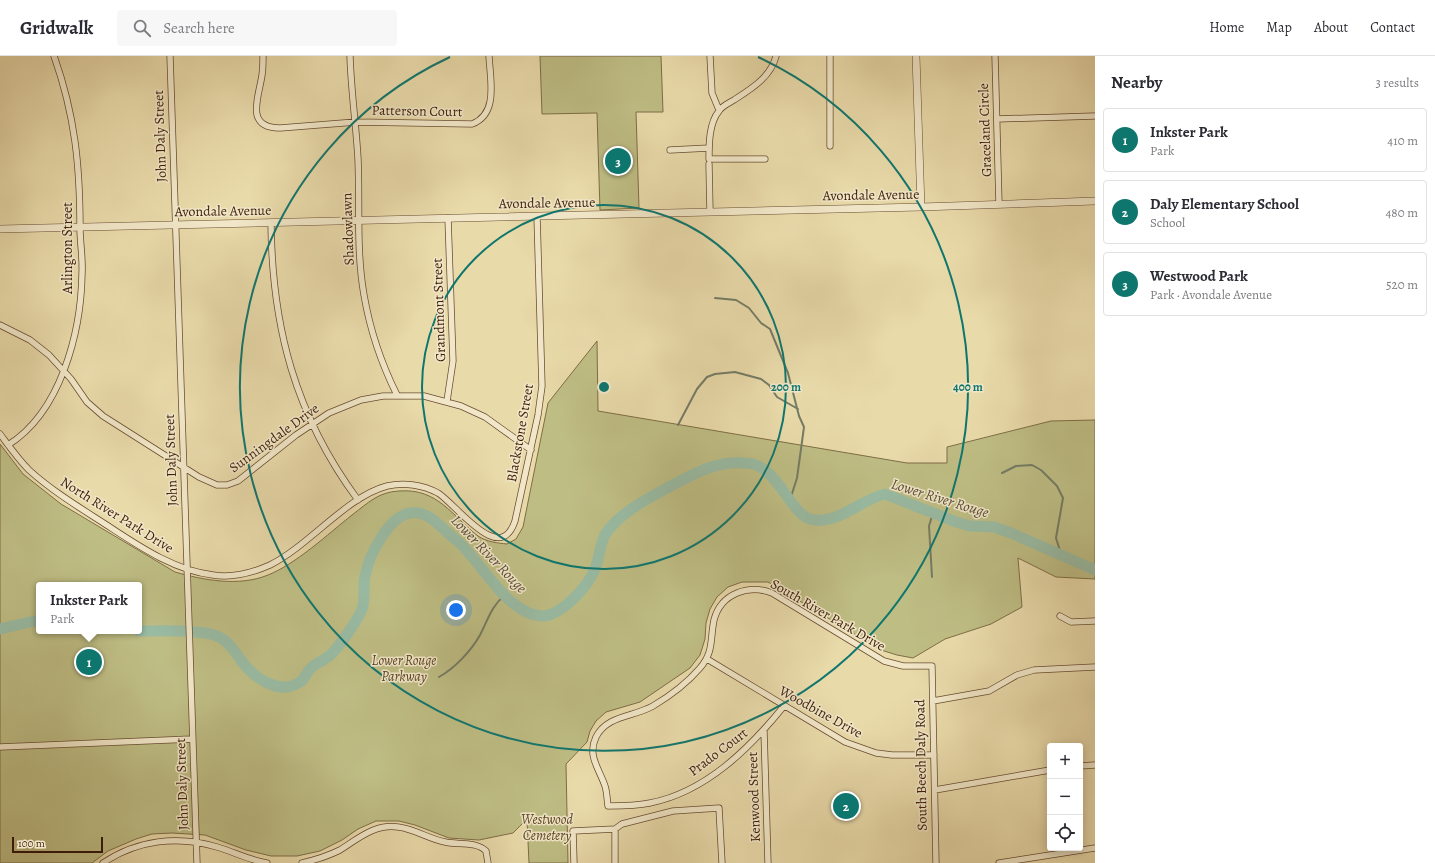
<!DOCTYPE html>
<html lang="en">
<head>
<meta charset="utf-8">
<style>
  body { margin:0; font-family:Alegreya,serif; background:#f7f7f7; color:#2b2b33 }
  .controls { position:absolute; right:12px; bottom:12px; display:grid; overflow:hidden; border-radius:4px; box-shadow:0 2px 10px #0003 }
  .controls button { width:36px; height:36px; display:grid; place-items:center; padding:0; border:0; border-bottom:1px solid #e1e1e2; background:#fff; color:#2b2b33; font:20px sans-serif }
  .scale { position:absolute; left:12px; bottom:10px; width:91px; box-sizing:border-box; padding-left:4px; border:2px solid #3d1d09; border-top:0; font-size:11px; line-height:14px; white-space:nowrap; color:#3d1d09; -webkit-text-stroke:3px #f1e7c8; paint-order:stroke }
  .you { position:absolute; left:456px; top:554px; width:14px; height:14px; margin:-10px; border:3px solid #fff; border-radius:50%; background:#1a73e8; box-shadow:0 0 0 6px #1a73e833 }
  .badge { display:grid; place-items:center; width:26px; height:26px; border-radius:50%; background:#0f766e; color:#fff; font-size:13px; font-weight:700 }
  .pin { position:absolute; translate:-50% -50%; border:2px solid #fff; box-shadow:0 1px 4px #0006 }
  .popup { position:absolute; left:36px; top:526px; width:106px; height:52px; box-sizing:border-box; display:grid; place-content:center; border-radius:4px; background:#fff; filter:drop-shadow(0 1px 3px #0005); font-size:13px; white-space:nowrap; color:#7c7c81 }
  .popup b { font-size:15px; color:#2b2b33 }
  .popup::after { content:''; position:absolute; left:50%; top:100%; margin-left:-8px; border:8px solid transparent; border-top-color:#fff }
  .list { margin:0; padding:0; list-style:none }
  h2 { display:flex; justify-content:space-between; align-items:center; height:52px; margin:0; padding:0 16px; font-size:17px }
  h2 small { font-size:13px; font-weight:400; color:#7c7c81 }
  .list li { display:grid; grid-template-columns:26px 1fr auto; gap:12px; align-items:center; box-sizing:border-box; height:64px; margin:0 8px 8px; padding:0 8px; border:1px solid #e1e1e2; border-radius:4px }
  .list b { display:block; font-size:15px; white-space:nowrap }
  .list p { margin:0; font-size:13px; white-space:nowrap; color:#7c7c81 }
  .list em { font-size:13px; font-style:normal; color:#7c7c81 }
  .icon { flex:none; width:22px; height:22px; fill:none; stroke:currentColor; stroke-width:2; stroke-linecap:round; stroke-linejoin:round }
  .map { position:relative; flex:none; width:1095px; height:807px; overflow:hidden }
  header { display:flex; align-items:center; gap:24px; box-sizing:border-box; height:56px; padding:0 20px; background:#fff; border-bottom:1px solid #e1e1e2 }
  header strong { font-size:19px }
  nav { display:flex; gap:22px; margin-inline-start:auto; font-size:14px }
  .search { width:280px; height:36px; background:#f7f7f7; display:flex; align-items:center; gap:10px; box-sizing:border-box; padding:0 14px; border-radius:4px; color:#7c7c81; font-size:15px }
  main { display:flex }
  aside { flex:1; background:#fff }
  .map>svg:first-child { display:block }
  .green { fill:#bebd84; stroke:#7e6d46; fill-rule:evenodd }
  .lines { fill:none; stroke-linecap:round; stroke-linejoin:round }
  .stream { stroke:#747c65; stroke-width:2 }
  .river { stroke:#99bba3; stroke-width:11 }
  .minor-casing { stroke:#684c31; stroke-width:7 }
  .tertiary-casing { stroke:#684c31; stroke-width:8 }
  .minor { stroke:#f1e7c8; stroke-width:5.5 }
  .tertiary { stroke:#f1e7c8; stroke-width:7 }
  .ring { fill:none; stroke:#0f766e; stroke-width:2 }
  .labels { text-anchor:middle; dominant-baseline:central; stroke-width:3; stroke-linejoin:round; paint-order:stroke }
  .street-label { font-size:14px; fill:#3d1d09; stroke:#f1e7c8 }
  .park-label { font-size:14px; font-style:italic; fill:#5d4528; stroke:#f1e7c8 }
  .water-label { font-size:15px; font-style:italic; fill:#594c37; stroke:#f1e7c8 }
  .centre { fill:#0f766e; stroke:#f1e7c8; stroke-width:2 }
  .ring-label { font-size:12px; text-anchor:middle; font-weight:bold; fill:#0f766e; stroke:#f1e7c8; stroke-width:3; stroke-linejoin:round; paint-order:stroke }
</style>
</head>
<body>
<header>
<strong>Gridwalk</strong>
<div class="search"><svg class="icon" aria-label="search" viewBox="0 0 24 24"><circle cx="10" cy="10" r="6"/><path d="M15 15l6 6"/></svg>Search here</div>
<nav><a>Home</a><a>Map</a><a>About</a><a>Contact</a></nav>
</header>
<main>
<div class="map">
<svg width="1095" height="807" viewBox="0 0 1095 807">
  <rect width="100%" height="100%" fill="#e9daaa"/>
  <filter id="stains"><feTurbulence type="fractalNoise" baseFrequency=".005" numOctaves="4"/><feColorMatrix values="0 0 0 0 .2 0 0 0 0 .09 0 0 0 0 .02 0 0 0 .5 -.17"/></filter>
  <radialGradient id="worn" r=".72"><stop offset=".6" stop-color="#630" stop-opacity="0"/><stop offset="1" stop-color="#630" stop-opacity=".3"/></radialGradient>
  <path class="green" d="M 540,0 L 661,0 L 663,56 L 636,56 L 639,152 L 600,154 L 597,57 L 542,58 Z
    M 597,285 L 598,355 L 907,407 L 947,407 L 947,391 L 1051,365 L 1095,364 L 1095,523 L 1056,521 L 1018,502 L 1022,551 L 991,568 L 945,583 L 913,602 L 897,599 L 881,594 L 768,526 L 742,526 L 728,531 L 717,541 L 710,553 L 706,567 L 705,583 L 700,599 L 690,612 L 640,646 L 606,656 L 596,665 L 590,675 L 587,686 L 566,708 L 568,807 L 529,807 L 527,763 L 513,777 L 479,784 L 449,782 L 415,769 L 399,765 L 376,765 L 358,773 L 342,784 L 320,795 L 297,800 L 271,800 L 246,794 L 205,779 L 172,777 L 152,778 L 136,783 L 108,795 L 92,807 L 0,807 L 0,388 L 23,418 L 61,448 L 175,516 C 203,524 239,531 268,519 C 296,508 328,478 352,459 C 368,447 378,436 399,435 C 438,432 452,460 478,480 C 487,486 498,487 507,488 L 516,483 L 523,471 L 548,347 ZM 39,529 L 139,529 L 139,575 L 39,575 Z"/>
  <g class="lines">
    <path class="stream" d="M 715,242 L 736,244 L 749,252 L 761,267 L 770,273 L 788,317 L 799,360 L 804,371 L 797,422 L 790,444
      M 678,369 L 697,333 L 707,321 L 715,318 L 735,316 L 761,323 L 769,329 L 777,341 L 798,353
      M 1002,417 L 1016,410 L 1032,409 L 1041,414 L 1057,430 L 1063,442 L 1056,482 L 1061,498
      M 932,521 L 929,470 L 933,457
      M 439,621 C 455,612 471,595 480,579 C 488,564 491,550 505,539"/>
    <path class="river" d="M 0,573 L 39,564
      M 139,575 C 158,575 204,573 219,581 C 230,586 236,598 243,607 C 255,622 280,640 300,626 C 305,623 307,615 312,611 C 317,607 324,604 329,600 C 337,594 361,560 363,550 C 365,540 363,530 365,520 C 369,499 388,461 410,457 C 426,454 438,468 449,478 C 455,483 462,488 467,495 C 486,515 511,559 542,560 C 561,560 587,531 594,515 C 600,503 599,489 606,477 C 620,457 647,443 667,432 C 692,419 714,405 743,407 C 750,407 756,408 762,412 C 774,420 783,435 792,447 C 798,455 804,463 815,464 C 840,467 862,443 885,438 L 956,466 L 970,470 L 994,471 L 1011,477 L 1095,514"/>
    <g class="minor-casing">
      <path id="minor" d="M 170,0 L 197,807
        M 263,0 C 263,6 263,13 262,19 C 259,41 244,72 280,72 L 356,66 L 472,68 C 499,58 490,23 489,0
        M 350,0 C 351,34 356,68 358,103 C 360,148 356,194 364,239 C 370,274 381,307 397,339
        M 710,0 L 712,37 L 719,54
        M 830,0 L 830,90
        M 995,0 L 999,148
        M 997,63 L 1095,60
        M 670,94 L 709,92
        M 765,103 L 709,103 C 709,88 709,67 719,55 C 722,50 729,47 734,44 C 751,33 771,21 776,0
        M 709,108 L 710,156
        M 271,167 C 272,271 295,359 358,444
        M 0,269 L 30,284 L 49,299 L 71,323 L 87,346 L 103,360 L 199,421 L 217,429 L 227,429 L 238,425 L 296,379 L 329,357 L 361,344 L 383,340 L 424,340 L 461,350 L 485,361 L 531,394
        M 447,345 L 453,305 L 448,162
        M 0,378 C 9,390 18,403 29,414 C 51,434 77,450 102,466 C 136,488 172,514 213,519 C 232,522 252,517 270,509 C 310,489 346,441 387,430 C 404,426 423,429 438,437 C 456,448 500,511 515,465 L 538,359 L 542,330 L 537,160
        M 8,389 C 61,356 81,276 82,218 C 83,202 80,187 80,172 C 80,110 75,59 54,0
        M 1060,560 L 1071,566 L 1095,565
        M 707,603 L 845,686 L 876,697 L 892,699 L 934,699
        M 933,645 L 989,635 L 1017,619 L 1034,614 L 1095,611
        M 784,650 C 750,692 706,736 650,747 C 636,750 622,750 608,750 C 607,743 607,736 605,730 C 599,712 587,700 596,681 C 607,659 634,661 653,650 C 670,640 687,627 700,612 C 714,596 710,583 714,564 C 721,537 749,528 772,537 L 884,605 L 903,610 L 932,610 L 936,807
        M 764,675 L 768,807
        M 0,691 L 192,683
        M 1080,710 L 1095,709
        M 935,734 L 1050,714
        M 103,807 C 137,784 178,779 217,791 C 234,796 249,804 267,807
        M 302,807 C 315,804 328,800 340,794 C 359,782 374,768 398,771 C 415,773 429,783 445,786 C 457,789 476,785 486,795 L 488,807
        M 574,807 L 573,775 L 615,773
        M 615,807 L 615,773 L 622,768 L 673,755 L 719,752 L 722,807
        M 999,807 L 1095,792"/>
    </g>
    <g class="tertiary-casing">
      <path id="tertiary" d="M 916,0 L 921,151
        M 0,173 L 921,151 L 1095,145"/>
    </g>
    <use href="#minor" class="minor"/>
    <use href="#tertiary" class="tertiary"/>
  </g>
  <g class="ring">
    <circle cx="604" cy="331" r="182"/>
    <path d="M758 1A364 364 0 1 1 450 1"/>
  </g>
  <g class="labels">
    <g class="street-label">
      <text transform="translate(417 55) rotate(1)">Patterson Court</text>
      <text transform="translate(985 74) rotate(-92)">Graceland Circle</text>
      <text transform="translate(160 80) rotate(-92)">John Daly Street</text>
      <text transform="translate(871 139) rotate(-1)">Avondale Avenue</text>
      <text transform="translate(547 147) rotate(-1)">Avondale Avenue</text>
      <text transform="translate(223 155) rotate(-1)">Avondale Avenue</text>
      <text transform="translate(348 173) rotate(-92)">Shadowlawn</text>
      <text transform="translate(67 192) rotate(-90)">Arlington Street</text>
      <text transform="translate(439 254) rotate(-92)">Grandmont Street</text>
      <text transform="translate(520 377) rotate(-80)">Blackstone Street</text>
      <text transform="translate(274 382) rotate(-36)">Sunningdale Drive</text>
      <text transform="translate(171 404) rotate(-92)">John Daly Street</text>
      <text transform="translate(117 459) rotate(32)">North River Park Drive</text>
      <text transform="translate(828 559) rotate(30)">South River Park Drive</text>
      <text transform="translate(821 656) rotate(29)">Woodbine Drive</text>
      <text transform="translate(718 696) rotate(-37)">Prado Court</text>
      <text transform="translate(921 709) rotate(-91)">South Beech Daly Road</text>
      <text transform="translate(182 728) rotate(-92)">John Daly Street</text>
      <text transform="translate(754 741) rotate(-92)">Kenwood Street</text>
    </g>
    <g class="park-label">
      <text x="404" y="604">Lower Rouge<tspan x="404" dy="16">Parkway</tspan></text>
      <text x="547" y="763">Westwood<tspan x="547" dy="16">Cemetery</tspan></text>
    </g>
    <g class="water-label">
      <text transform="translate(940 442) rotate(17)">Lower River Rouge</text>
      <text transform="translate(489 498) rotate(46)">Lower River Rouge</text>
    </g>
  </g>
  <circle cx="604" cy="331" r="6" class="centre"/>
  <g class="ring-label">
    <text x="786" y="335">200 m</text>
    <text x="968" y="335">400 m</text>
  </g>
  <rect width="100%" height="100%" filter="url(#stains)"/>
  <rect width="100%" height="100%" fill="url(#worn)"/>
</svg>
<div class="controls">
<button>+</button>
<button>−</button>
<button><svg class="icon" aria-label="locate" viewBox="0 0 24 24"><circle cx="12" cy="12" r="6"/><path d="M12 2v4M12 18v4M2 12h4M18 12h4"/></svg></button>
</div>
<div class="scale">100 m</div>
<div class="you"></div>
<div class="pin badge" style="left:89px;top:606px">1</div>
<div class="popup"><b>Inkster Park</b>Park</div>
<div class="pin badge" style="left:846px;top:750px">2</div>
<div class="pin badge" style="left:618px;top:105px">3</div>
</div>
<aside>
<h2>Nearby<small>3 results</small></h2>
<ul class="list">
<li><span class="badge">1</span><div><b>Inkster Park</b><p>Park</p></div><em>410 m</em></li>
<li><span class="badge">2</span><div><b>Daly Elementary School</b><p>School</p></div><em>480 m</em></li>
<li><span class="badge">3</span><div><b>Westwood Park</b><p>Park · Avondale Avenue</p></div><em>520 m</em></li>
</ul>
</aside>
</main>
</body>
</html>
